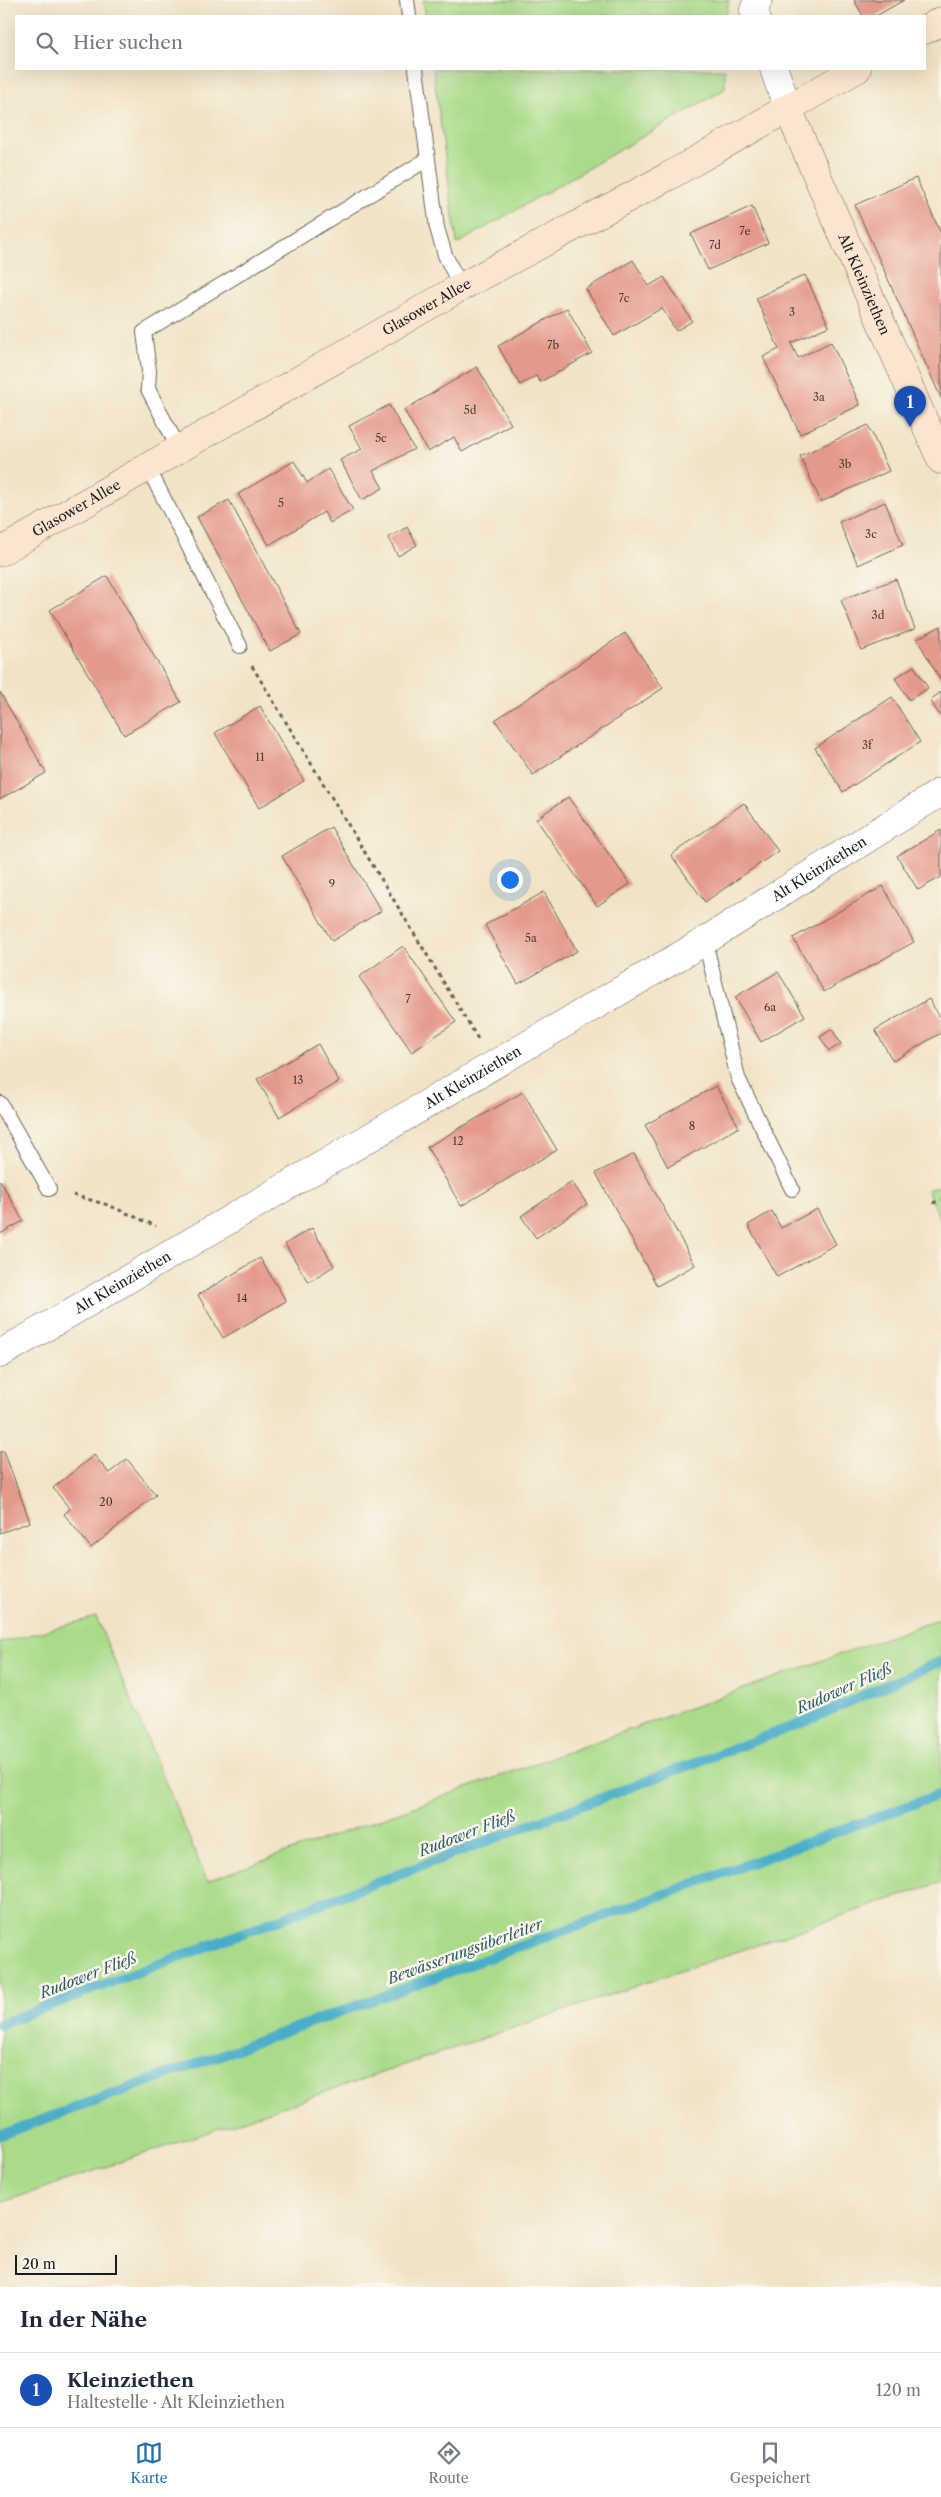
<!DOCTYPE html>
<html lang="de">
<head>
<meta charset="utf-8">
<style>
  body { margin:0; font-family:"Libre Caslon Text",serif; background:#f2f2f3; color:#1f2937 }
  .scale { position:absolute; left:15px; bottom:12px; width:102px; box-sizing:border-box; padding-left:5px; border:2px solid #1c1c1c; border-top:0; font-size:14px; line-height:18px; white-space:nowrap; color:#1c1c1c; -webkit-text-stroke:4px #fbf7ec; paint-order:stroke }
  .you { position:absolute; left:509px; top:879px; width:18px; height:18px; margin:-12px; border:4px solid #fff; border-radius:50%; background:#1a73e8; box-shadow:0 0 0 8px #1a73e833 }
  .badge { display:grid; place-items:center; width:32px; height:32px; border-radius:50%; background:#1f6fb2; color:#fff; font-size:16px; font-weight:700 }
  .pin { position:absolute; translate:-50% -41px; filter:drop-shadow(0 1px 2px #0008) }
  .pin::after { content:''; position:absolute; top:26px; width:18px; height:15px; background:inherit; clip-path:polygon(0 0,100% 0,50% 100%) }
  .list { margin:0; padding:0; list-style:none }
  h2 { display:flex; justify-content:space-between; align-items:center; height:65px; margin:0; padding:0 20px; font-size:21px }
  h2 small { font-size:16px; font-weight:400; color:#747a83 }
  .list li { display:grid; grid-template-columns:32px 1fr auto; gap:15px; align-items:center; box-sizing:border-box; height:75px; padding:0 20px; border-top:1px solid #e0e1e3 }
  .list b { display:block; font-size:19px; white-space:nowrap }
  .list p { margin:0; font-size:16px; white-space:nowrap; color:#747a83 }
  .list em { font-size:16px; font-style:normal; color:#747a83 }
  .icon { flex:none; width:28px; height:28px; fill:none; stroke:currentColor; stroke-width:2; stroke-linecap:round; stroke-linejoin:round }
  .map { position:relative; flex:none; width:941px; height:2287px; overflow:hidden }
  .search { position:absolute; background:#fff; box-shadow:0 5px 20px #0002; left:15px; right:15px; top:15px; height:55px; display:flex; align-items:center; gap:12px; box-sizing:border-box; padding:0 18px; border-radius:0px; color:#747a83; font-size:19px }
  .sheet { height:140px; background:#fff }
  nav { display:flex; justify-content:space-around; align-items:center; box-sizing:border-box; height:70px; border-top:1px solid #e0e1e3; background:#fff; font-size:14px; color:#747a83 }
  nav a { display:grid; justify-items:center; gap:2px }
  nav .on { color:#1f6fb2 }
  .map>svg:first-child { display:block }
  .green { fill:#aadb8a; stroke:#637c53 }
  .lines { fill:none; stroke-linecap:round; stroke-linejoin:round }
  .stream { stroke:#49adc9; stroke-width:10 }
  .building { fill:#e4998b }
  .lane-casing { stroke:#676258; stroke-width:16 }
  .street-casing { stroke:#676258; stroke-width:29 }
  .secondary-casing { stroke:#676258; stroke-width:29 }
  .path { stroke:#676258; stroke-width:3; stroke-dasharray:4 4; stroke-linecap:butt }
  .lane { stroke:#fff; stroke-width:14 }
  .street { stroke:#fff; stroke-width:28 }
  .secondary { stroke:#fce5d0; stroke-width:28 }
  .labels { text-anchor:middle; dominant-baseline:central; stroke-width:5; stroke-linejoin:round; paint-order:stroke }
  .number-label { font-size:11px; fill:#4e3b38 }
  .street-label { font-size:14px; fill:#1c1c1c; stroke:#fbf7ec }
  .water-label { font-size:15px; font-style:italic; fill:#305d6a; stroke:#fbf7ec }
</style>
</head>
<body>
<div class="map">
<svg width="941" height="2287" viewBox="0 0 941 2287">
  <rect width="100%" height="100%" fill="#fbf7ec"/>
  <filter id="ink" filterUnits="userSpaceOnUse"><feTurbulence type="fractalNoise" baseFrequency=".02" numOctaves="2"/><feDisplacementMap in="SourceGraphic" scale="10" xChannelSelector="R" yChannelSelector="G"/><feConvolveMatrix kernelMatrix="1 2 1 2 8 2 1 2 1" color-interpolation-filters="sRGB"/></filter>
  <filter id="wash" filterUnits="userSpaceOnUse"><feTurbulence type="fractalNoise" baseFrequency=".0096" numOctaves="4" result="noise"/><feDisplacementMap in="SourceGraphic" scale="20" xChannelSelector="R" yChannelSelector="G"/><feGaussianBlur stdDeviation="1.12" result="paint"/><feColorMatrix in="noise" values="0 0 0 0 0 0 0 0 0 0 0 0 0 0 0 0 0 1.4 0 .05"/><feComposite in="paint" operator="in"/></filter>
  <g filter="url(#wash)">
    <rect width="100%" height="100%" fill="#f1e3c6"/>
    <path class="green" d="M 423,0 L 729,0 L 726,16 L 426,16 Z
      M 433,69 L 725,69 L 725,89 L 457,244 Z
      M 941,1185 L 941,1221 L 927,1190 Z
      M 96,1617 L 207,1881 L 941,1618 L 941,1882 L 0,2203 L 0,1643 Z"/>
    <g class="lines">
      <path class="stream" d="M 0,2024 L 804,1722 L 941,1661
        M 0,2135 L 941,1794"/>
    </g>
    <g id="blocks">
      <path class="building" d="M 854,0 L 904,0 L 876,16 L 863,16 Z
        M 916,178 L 941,234 L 941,398 L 855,205 Z
        M 752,206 L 768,243 L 708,270 L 691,234 Z
        M 633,260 L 649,286 L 664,277 L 692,321 L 676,331 L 662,308 L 614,336 L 586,289 Z
        M 805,275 L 829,326 L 791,343 L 798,358 L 831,342 L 860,405 L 800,434 L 763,357 L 779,349 L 756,298 Z
        M 567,308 L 592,353 L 540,382 L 536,376 L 520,385 L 498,346 Z
        M 477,367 L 511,424 L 462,452 L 454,437 L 428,452 L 404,410 Z
        M 389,405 L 414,449 L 373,471 L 383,488 L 362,500 L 340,460 L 362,449 L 349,426 Z
        M 868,425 L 889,471 L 821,502 L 800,456 Z
        M 294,461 L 307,483 L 328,469 L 353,510 L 330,523 L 324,512 L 269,545 L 238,494 Z
        M 229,500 L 301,634 L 270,651 L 197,517 Z
        M 885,502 L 903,545 L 858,565 L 839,522 Z
        M 407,527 L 417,545 L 398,556 L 388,538 Z
        M 107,576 L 181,702 L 124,735 L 50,610 Z
        M 896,579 L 915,629 L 861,650 L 841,600 Z
        M 941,626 L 941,681 L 917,639 Z
        M 625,633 L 663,688 L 533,775 L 495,720 Z
        M 914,666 L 928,688 L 909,700 L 895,678 Z
        M 0,692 L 46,773 L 0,799 Z
        M 941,692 L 941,717 L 930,700 Z
        M 892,697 L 920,742 L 843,792 L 815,748 Z
        M 260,706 L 304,781 L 259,808 L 215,733 Z
        M 568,797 L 630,884 L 597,906 L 536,819 Z
        M 744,803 L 778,851 L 705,902 L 671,855 Z
        M 331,827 L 381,911 L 332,941 L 282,856 Z
        M 941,830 L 941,877 L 918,890 L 897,856 Z
        M 883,886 L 914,942 L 824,992 L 793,938 Z
        M 544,892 L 577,951 L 518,984 L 485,925 Z
        M 403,946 L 456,1022 L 412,1052 L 359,977 Z
        M 778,972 L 805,1016 L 761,1042 L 735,997 Z
        M 929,999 L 941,1019 L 941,1033 L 893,1061 L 875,1030 Z
        M 832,1029 L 841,1044 L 829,1051 L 820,1037 Z
        M 318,1044 L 339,1082 L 279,1117 L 257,1079 Z
        M 716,1086 L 739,1127 L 668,1167 L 645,1125 Z
        M 523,1092 L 557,1150 L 461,1206 L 427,1147 Z
        M 634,1154 L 695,1265 L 657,1286 L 596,1173 Z
        M 0,1180 L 23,1221 L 0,1234 Z
        M 572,1182 L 587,1204 L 536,1238 L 521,1216 Z
        M 817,1209 L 836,1244 L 777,1277 L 748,1225 L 772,1211 L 781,1228 Z
        M 312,1228 L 334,1266 L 308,1282 L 285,1244 Z
        M 260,1258 L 286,1301 L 223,1338 L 198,1295 Z
        M 4,1451 L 30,1522 L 0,1533 L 0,1452 Z
        M 94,1455 L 109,1473 L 127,1459 L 156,1495 L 91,1548 L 64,1514 L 70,1509 L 53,1488 Z"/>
    </g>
  </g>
  <g filter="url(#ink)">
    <use href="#blocks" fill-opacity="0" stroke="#676258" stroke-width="1"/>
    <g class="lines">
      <g class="lane-casing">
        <path id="lane" d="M 407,0 L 409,16
          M 416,69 L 437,228 L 445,255 L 461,287
          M 179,449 L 148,389 L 149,371 L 144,332 L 428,159
          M 148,468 L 240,646
          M 705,941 L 738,1078 L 792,1189
          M 0,1103 L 49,1189"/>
      </g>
      <g class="street-casing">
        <g id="street">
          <path d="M 756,16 L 754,10 L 758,0"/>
          <path d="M 774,69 L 788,109"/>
          <path id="s1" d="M 0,1354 L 695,947 L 941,792"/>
        </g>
      </g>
      <g class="secondary-casing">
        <g id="secondary">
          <path d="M 925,30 L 941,21"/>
          <path id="s2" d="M 788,109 L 941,460"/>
          <path id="s3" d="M 0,552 L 461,287 L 667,177 L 857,69"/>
        </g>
      </g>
      <path class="path" d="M 252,666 L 478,1039
        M 73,1195 L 108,1205 L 156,1226
        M 933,1203 L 941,1200"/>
      <use href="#lane" class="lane"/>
      <use href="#street" class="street"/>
      <use href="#secondary" class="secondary"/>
    </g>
  </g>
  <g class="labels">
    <g class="number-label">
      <text x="745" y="231">7e</text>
      <text x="715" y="245">7d</text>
      <text x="624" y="298">7c</text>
      <text x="792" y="312">3</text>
      <text x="553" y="345">7b</text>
      <text x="819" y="397">3a</text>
      <text x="470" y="410">5d</text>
      <text x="381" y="438">5c</text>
      <text x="845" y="464">3b</text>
      <text x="281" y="503">5</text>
      <text x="871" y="534">3c</text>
      <text x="878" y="615">3d</text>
      <text x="867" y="745">3f</text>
      <text x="260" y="757">11</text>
      <text x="332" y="884">9</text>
      <text x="531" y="938">5a</text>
      <text x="408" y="999">7</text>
      <text x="770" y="1007">6a</text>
      <text x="298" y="1080">13</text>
      <text x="692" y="1126">8</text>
      <text x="458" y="1141">12</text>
      <text x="242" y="1298">14</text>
      <text x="106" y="1502">20</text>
    </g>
    <g class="street-label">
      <text stroke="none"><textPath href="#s2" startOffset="191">Alt Kleinziethen</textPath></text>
      <text stroke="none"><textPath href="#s3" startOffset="492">Glasower Allee</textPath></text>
      <text stroke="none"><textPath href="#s3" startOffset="88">Glasower Allee</textPath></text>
      <text stroke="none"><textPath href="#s1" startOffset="952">Alt Kleinziethen</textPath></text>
      <text stroke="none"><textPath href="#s1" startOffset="548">Alt Kleinziethen</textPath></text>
      <text stroke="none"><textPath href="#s1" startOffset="142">Alt Kleinziethen</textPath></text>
    </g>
    <g class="water-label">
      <text transform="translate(844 1688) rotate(-24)">Rudower Fließ</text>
      <text transform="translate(467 1833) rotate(-21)">Rudower Fließ</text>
      <text transform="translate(465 1951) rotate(-20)">Bewässerungsüberleiter</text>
      <text transform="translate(88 1975) rotate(-21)">Rudower Fließ</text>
    </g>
  </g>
</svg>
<div class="scale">20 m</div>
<div class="you"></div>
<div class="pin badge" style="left:910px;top:427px;background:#1a4fb4">1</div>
<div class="search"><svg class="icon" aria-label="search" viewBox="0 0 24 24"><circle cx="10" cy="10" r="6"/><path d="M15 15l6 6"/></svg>Hier suchen</div>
</div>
<section class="sheet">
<h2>In der Nähe<small></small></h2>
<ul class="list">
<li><span class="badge" style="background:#1a4fb4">1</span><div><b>Kleinziethen</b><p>Haltestelle · Alt Kleinziethen</p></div><em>120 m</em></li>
</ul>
</section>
<nav>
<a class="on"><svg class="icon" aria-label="map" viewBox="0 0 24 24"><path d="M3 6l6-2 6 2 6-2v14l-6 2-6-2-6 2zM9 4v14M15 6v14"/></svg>Karte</a>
<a><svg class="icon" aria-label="directions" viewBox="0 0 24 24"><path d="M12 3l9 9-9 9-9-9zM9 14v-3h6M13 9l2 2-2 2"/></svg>Route</a>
<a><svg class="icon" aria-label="saved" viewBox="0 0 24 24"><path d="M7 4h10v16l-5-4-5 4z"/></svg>Gespeichert</a>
</nav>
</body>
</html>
